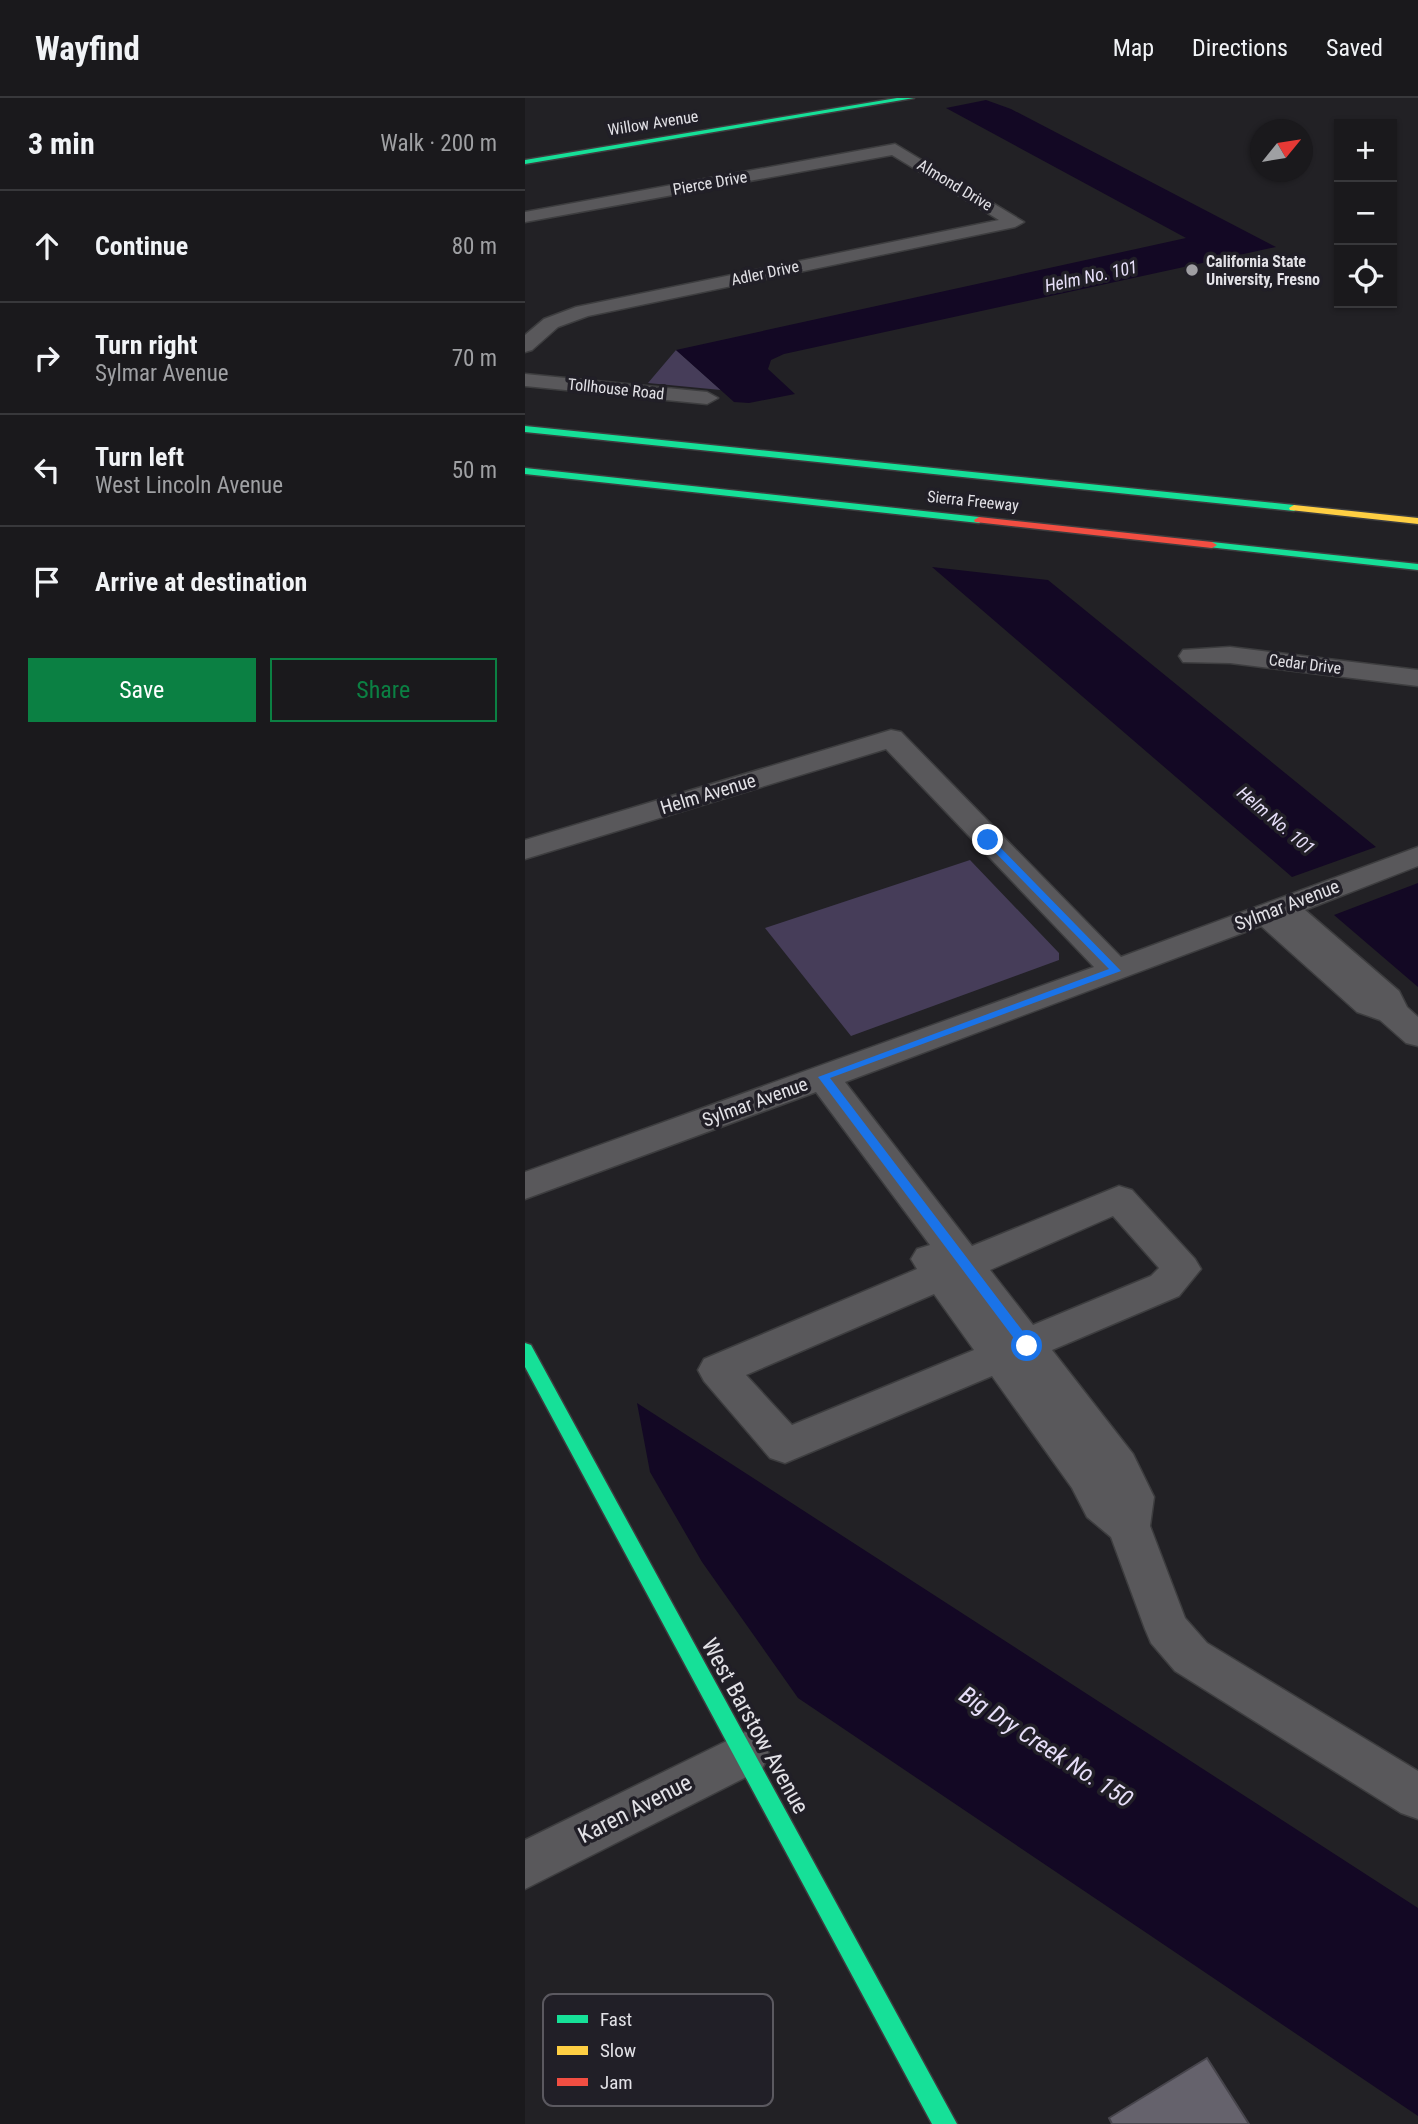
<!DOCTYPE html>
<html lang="en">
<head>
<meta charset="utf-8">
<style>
  body { margin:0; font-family:"Roboto Condensed",sans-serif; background:#232225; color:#f1f3f6 }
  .controls { position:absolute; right:21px; top:21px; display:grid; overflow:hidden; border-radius:0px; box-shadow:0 2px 5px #0004 }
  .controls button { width:63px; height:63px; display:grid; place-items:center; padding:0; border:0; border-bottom:2px solid #38383b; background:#1a191c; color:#f1f3f6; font:35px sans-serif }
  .compass { position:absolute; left:725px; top:21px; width:63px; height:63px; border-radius:50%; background:#1a191c; box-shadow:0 2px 5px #0004; rotate:60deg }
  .stop { position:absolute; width:21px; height:21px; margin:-16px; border:5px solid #1a73e8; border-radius:50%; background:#fff }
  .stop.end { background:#1a73e8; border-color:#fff; box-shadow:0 2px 7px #0008 }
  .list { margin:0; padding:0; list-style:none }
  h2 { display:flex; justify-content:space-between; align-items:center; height:91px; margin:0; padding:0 28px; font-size:30px }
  h2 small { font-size:23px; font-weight:400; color:#9fa0a3 }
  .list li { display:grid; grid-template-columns:46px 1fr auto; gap:21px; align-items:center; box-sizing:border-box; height:112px; padding:0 28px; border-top:2px solid #38383b }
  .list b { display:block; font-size:26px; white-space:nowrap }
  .list p { margin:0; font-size:23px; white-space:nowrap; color:#9fa0a3 }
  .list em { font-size:23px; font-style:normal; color:#9fa0a3 }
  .actions { display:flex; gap:14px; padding:21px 28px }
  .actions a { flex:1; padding:16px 0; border:2px solid #0b8043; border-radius:0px; text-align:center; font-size:24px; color:#0b8043 }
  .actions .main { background:#0b8043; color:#fff }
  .icon { flex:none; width:38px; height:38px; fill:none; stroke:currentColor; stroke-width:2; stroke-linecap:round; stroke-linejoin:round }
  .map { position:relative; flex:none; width:893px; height:2026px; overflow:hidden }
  header { display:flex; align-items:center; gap:42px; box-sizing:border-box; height:98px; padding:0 35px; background:#1a191c; border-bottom:2px solid #38383b }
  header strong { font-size:33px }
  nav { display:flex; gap:38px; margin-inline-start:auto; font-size:24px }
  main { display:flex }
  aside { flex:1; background:#1a191c }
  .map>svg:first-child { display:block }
  .green { fill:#463d59 }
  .water { fill:#130824 }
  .building { fill:#65626c; stroke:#47454c; stroke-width:2 }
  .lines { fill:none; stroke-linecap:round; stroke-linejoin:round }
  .street-casing { stroke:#3d3d3f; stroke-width:3 }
  .fast-casing { stroke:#3d3d3f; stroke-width:3 }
  .slow-casing { stroke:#3d3d3f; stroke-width:3 }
  .jam-casing { stroke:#3d3d3f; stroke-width:3 }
  .street { fill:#59585b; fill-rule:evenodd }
  .fast { fill:#16e098; fill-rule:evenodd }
  .slow { fill:#ffcf43; fill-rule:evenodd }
  .jam { fill:#f24e42; fill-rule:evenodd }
  .route { fill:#1a73e8 }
  .poi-dot { fill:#9f9ea2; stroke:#211f27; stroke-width:2.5 }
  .labels { text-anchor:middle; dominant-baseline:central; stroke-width:7; stroke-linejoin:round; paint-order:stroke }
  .far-street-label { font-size:16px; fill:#e2e1e6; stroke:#211f27 }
  .far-poi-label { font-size:16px; font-weight:bold; fill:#e2e1e6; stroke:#211f27; text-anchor:start }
  .far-water-label { font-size:18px; font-style:italic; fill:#e7dff9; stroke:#211f27 }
  .street-label { font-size:19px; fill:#e2e1e6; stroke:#211f27 }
  .near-street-label { font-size:23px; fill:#e2e1e6; stroke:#211f27 }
  .near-water-label { font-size:24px; font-style:italic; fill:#e7dff9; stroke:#211f27 }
  .key { fill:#211f27; stroke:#5b5960; stroke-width:2 }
  .key-label { font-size:19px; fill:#e2e1e6 }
</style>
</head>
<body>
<header>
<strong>Wayfind</strong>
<nav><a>Map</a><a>Directions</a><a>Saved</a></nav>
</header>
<main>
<aside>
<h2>3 min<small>Walk · 200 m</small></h2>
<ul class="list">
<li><svg class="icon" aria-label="ahead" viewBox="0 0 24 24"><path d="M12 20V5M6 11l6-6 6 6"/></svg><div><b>Continue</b></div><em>80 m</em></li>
<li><svg class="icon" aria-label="right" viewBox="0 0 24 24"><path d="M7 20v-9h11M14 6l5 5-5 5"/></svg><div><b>Turn right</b><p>Sylmar Avenue</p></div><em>70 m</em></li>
<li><svg class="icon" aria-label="left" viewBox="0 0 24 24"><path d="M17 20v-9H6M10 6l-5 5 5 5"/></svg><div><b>Turn left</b><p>West Lincoln Avenue</p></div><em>50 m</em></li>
<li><svg class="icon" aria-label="arrive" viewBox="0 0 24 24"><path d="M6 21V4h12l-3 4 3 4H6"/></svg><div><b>Arrive at destination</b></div></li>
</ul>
<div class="actions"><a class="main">Save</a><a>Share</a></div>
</aside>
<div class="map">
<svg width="893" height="2026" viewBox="0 0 893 2026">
  <rect width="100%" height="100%" fill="#222125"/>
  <path class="green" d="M 151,252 L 196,292 L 123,285 Z
    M 445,762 L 534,855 L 534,862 L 326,938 L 240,830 Z"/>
  <path class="water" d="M 461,2 L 486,11 L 751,149 L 259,256 L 246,262 L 243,271 L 270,296 L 224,305 L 209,304 L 151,252 L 661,140 L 421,10 Z
    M 407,469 L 523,482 L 851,749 L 767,779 Z
    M 893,785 L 893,889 L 809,817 Z
    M 112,1305 L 893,1810 L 893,2018 L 273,1600 L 177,1464 L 125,1374 Z"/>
  <path class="building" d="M 682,1960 L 724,2026 L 587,2026 L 584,2020 Z"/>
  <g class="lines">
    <g class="street-casing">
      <path id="street" d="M 370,46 L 499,124 L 490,129 L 63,218 L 33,229 L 7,252 L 0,254 L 0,237 L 19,221 L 51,209 L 474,122 L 367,57 L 0,124 L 0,114 Z
        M 0,276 L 182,294 L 193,300 L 182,306 L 0,288 Z
        M 705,549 L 893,572 L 893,588 L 705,565 L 658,564 L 654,558 L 658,552 Z
        M 366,632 L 376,634 L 596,859 L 893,749 L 893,768 L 780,812 L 874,893 L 882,909 L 893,919 L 893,948 L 881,945 L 855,922 L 832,914 L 736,828 L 320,984 L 447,1148 L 594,1088 L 607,1092 L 670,1161 L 676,1171 L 654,1198 L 527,1252 L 608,1356 L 629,1399 L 625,1428 L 660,1520 L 682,1545 L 893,1673 L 893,1721 L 876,1715 L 650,1573 L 626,1545 L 620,1531 L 586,1439 L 562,1419 L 547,1390 L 467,1278 L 260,1365 L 245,1360 L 179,1283 L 173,1272 L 179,1261 L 392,1171 L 386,1161 L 392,1151 L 405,1147 L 291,994 L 0,1101 L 0,1074 L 569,869 L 361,651 L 0,761 L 0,742 ZM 588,1118 L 634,1170 L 626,1178 L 508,1227 L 465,1172 ZM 409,1196 L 449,1252 L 267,1327 L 221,1277 Z
        M 220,1634 L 237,1641 L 244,1656 L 237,1671 L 0,1791 L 0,1742 Z"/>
    </g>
    <g class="fast-casing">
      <path id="fast" d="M 372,0 L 389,0 L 0,66 L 0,62 Z
        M 0,328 L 769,407 L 774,410 L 769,413 L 0,334 Z
        M 0,370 L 454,419 L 459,422 L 454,425 L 0,376 Z
        M 687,444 L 893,466 L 893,472 L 683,449 L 683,445 Z
        M 0,1245 L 6,1247 L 432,2026 L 407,2026 L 0,1269 Z"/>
    </g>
    <g class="slow-casing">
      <path id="slow" d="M 769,407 L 893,420 L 893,426 L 765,412 L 764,410 Z"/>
    </g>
    <g class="jam-casing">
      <path id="jam" d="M 454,419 L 687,444 L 692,447 L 687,450 L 450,424 L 449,422 Z"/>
    </g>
    <use href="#street" class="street"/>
    <use href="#fast" class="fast"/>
    <use href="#slow" class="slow"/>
    <use href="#jam" class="jam"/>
  </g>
  <path class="route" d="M 460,740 L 466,740 L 596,873 L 305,980 L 506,1244 L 506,1251 L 497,1251 L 293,979 L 584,871 L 460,744 Z"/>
  <circle class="poi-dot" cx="667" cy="172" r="7"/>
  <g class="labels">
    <g class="far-street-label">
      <text transform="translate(128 25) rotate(-9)">Willow Avenue</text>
      <text transform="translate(185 85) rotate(-10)">Pierce Drive</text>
      <text transform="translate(430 87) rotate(31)">Almond Drive</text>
      <text transform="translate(240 175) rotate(-12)">Adler Drive</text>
      <text transform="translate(91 291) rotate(6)">Tollhouse Road</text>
      <text transform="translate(448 403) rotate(6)">Sierra Freeway</text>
      <text transform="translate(780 566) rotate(7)">Cedar Drive</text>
    </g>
    <g class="far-poi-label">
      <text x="681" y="163">California State<tspan x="681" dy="18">University, Fresno</tspan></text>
    </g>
    <g class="far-water-label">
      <text transform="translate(566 178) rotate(-12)">Helm No. 101</text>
      <text transform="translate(751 722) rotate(40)">Helm No. 101</text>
    </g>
    <g class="street-label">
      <text transform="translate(183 696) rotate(-17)">Helm Avenue</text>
      <text transform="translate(762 807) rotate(-21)">Sylmar Avenue</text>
      <text transform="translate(230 1004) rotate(-20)">Sylmar Avenue</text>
    </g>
    <g class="near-street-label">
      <text transform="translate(230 1628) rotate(61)">West Barstow Avenue</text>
      <text transform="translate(110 1711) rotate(-27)">Karen Avenue</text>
    </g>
    <g class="near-water-label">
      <text transform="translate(521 1649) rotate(33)">Big Dry Creek No. 150</text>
    </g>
  </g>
  <rect x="18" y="1896" width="230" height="112" rx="10" class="key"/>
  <rect x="32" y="1917" width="31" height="8" fill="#16e098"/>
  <rect x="32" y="1948" width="31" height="9" fill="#ffcf43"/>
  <rect x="32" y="1980" width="31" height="8" fill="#f24e42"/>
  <g class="key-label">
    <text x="75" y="1928">Fast</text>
    <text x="75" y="1959">Slow</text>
    <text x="75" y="1991">Jam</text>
  </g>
</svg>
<div class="controls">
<button>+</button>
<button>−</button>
<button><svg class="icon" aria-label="locate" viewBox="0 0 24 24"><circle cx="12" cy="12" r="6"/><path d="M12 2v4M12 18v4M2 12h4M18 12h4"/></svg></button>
</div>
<svg class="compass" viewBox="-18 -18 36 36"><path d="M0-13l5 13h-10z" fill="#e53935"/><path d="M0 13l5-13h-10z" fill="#9fa0a3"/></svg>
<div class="stop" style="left:502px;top:1248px"></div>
<div class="stop end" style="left:463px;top:742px"></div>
</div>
</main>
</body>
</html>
